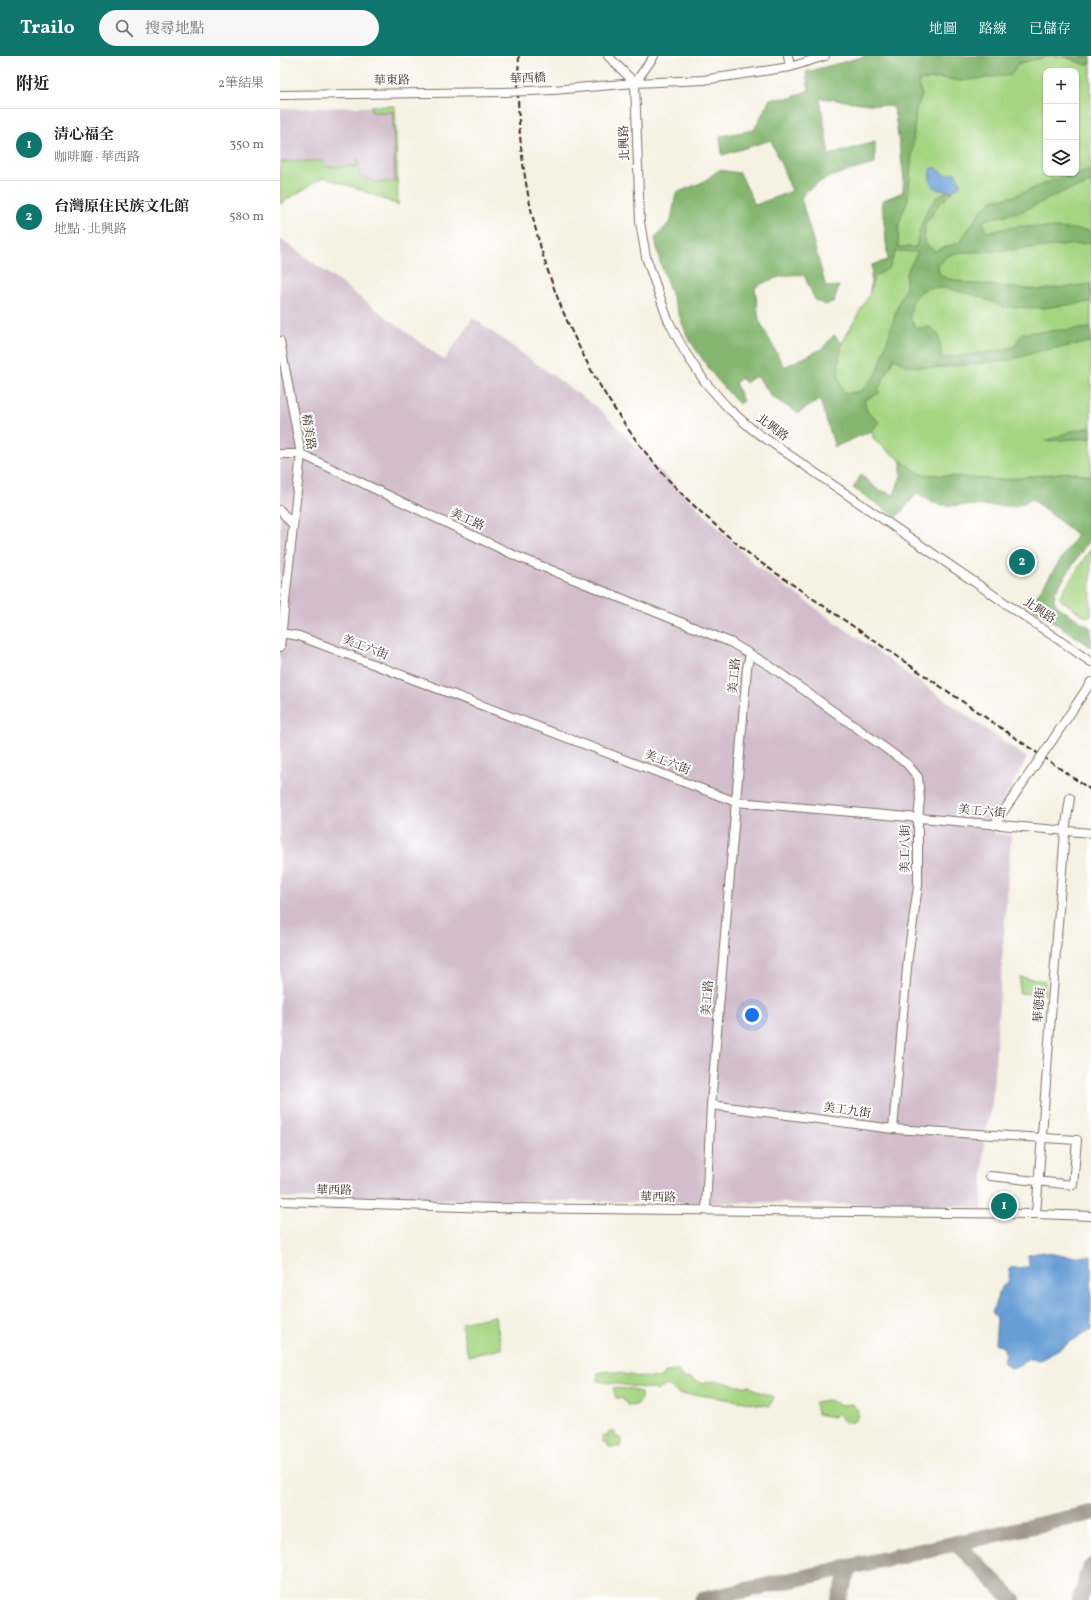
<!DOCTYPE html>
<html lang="zh-TW">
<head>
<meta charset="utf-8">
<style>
  body { margin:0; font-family:Vollkorn,"Noto Serif TC",serif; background:#f6f6f6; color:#202124 }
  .controls { position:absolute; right:12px; top:12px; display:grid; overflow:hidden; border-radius:8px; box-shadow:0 1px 3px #0004 }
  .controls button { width:36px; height:36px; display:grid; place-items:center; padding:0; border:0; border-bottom:1px solid #e0e0e0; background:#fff; color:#202124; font:20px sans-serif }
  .you { position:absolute; left:472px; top:959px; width:14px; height:14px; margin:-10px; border:3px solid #fff; border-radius:50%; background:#1a73e8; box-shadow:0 0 0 6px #1a73e833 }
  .badge { display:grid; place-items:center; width:26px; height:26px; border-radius:50%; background:#0f766e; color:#fff; font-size:13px; font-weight:700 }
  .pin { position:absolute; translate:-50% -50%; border:2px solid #fff; box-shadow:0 1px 4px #0006 }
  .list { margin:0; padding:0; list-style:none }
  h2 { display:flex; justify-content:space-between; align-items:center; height:52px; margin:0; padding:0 16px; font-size:17px }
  h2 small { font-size:13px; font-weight:400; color:#757577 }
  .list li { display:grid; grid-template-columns:26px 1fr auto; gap:12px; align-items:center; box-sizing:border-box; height:72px; padding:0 16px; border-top:1px solid #e0e0e0 }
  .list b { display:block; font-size:15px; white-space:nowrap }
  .list p { margin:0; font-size:13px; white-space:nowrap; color:#757577 }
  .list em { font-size:13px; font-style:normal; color:#757577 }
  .icon { flex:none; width:22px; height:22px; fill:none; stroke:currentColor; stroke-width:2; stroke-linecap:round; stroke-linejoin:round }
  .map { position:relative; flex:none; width:811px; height:1544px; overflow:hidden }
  header { display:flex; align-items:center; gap:24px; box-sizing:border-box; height:56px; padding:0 20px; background:#0f766e; color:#fff }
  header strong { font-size:19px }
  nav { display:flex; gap:22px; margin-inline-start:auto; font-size:14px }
  .search { width:280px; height:36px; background:#f6f6f6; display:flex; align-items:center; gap:10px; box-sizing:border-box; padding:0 14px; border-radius:22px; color:#757577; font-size:15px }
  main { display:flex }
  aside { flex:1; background:#fff }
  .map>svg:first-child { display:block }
  .industrial { fill:#d1bdcb }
  .green { fill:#a6d582; stroke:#708050; fill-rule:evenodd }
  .forest { fill:#84b670; stroke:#607047; fill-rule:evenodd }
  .water { fill:#679ed5; stroke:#51647a }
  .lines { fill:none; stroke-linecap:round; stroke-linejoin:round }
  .taxiway { stroke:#988e80; stroke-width:16 }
  .minor-casing { stroke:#7c7063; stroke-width:10 }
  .minor { stroke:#fff; stroke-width:8 }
  .rail { stroke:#3b2a1e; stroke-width:2; stroke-dasharray:6 3; stroke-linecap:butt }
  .minor-bridge-casing { stroke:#7c7063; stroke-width:10; stroke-linecap:butt }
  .minor-bridge { stroke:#fff; stroke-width:8 }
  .labels { text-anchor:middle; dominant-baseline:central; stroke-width:4; stroke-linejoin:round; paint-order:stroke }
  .street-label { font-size:12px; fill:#3b2a1e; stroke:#fff }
</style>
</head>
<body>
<header>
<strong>Trailo</strong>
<div class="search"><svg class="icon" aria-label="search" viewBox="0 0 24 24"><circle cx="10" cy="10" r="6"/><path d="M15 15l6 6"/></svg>搜尋地點</div>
<nav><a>地圖</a><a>路線</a><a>已儲存</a></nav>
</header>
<main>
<aside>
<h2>附近<small>2筆結果</small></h2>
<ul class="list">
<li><span class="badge">1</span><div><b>清心福全</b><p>咖啡廳 · 華西路</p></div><em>350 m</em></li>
<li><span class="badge">2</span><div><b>台灣原住民族文化館</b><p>地點 · 北興路</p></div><em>580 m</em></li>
</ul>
</aside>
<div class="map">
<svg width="811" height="1544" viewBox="0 0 811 1544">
  <rect width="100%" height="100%" fill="#fff"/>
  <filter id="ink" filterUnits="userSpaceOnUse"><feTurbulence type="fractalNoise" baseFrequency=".025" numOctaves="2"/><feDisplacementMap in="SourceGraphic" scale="8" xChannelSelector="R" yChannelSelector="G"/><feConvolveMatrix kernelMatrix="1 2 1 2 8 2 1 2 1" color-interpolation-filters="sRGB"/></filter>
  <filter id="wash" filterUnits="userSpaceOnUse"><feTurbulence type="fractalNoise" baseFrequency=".012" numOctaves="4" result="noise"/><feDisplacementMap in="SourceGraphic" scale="16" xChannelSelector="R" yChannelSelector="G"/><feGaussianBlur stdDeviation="0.9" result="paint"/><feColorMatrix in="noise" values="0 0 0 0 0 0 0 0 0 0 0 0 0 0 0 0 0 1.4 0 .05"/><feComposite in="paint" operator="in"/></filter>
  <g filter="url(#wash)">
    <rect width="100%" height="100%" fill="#f5f2e3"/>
    <path class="industrial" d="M 115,50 L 118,149 L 76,132 L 45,122 L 40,123 L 0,148 L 0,53 Z
      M 0,182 L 164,304 L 193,262 L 318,352 L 475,509 L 747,702 L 715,760 L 715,778 L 731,779 L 712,1049 L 704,1084 L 702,1153 L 677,1150 L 532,1148 L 530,1149 L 493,1146 L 460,1147 L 0,1142 Z"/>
    <path class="green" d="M 770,0 L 786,1 L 806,9 L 811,7 L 811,420 L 789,416 L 722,424 L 641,418 L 621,405 L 594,384 L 591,374 L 599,366 L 587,355 L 581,335 L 564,339 L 561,332 L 557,315 L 562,287 L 590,237 L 592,209 L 608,204 L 602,145 L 623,136 L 624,121 L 614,51 L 642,40 L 638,25 L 662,22 L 681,25 L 739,7 ZM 766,15 L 796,15 L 796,117 L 766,117 Z
      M 91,50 L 115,50 L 118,149 L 76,132 L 45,122 L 40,123 L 0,148 L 0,106 L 44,105 L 45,111 L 77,110 L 77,103 L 78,103 L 79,120 L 96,126 L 115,126 L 113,56 L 91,56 Z
      M 811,492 L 811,559 L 806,561 L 781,544 L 780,540 Z
      M 740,921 L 765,925 L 765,939 L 739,937 Z
      M 215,1260 L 222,1293 L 188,1300 L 181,1267 Z
      M 329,1315 L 360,1321 L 378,1322 L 386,1316 L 398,1315 L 404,1322 L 410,1322 L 423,1328 C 439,1320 452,1332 469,1330 C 477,1336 485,1337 494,1341 L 490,1350 L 420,1339 L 399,1338 L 387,1329 L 378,1334 L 317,1325 L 318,1317 Z
      M 333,1332 L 352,1333 L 361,1337 L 361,1343 L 356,1349 L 348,1350 L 343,1343 L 336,1342 Z
      M 547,1344 L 562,1349 L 572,1348 L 578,1354 L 577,1362 L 573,1366 L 565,1366 L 558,1358 L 554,1361 L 537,1358 L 535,1346 Z
      M 330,1375 L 335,1376 L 335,1380 L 342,1383 L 340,1391 L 329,1391 L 327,1387 L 323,1386 L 322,1381 L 326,1380 L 328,1382 L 327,1378 Z"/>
    <path class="forest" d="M 586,0 L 770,0 L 739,7 L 731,19 L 681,25 L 661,22 L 638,25 L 642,40 L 636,54 L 628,143 L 619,167 L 618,191 L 636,191 C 640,171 648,136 673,135 L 655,153 L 645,170 L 644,187 L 655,195 L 680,186 L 701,154 L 713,144 L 734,140 L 771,125 L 811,114 L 811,127 L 785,135 L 743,155 L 703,164 L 706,176 L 740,170 L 806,174 L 811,176 L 811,187 L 702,196 L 682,196 L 667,200 L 658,210 L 659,217 L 666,222 L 688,227 L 759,234 L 811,228 L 811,246 L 763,252 L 724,251 L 695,239 L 664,232 L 647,232 L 639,237 L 632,247 L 630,262 L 636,272 L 650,271 L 658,278 L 662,302 L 719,295 L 735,290 L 742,277 L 811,272 L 811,286 L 760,295 L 730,304 L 655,312 L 627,310 L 614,302 L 598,334 L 600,337 L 584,344 L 587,355 L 599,366 L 593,374 L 555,391 L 540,344 L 518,357 L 492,341 L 478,321 L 474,321 L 466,327 L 461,322 L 455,327 L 463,345 L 459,348 L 435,321 L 408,282 L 393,243 L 380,206 L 375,182 L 391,165 L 396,137 L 423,126 L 439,114 L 460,117 L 475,149 L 512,135 L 491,84 L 442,99 L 440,80 L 474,74 L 490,43 L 511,42 L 529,34 L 526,16 ZM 540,42 L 614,51 L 624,121 L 623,136 L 602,145 L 608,204 L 592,209 L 590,237 L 594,221 L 609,212 L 616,195 L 638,196 L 626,217 L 626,231 L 619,246 L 597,318 L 581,335 L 565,338 C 554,321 559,305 562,287 L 554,279 L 542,293 L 504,311 L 479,264 L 475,231 C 490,223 507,217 524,219 L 535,244 L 545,249 L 554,245 L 559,230 L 546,231 L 521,142 C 535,121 572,114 595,108 L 595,86 L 549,99 Z
      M 773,0 L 811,0 L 811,7 L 806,9 L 786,1 Z
      M 811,371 L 811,382 L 766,385 L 792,375 Z
      M 621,405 L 641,418 L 722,424 L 789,416 L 811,420 L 811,481 L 775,536 L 774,544 L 778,551 L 811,572 L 811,591 L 750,550 L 797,479 L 752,443 L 736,450 L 659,449 L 637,437 L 617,461 L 573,432 L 581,419 L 597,433 L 614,439 L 621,420 Z"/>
    <path class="water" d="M 651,112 L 657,112 L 662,117 L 667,119 L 674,116 L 680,125 L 680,129 L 673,135 C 663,135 650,135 650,122 C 650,118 649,116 651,112 Z
      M 762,1196 L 784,1200 L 811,1200 L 811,1274 L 800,1280 L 761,1304 L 749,1303 L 732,1313 L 722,1306 L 725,1299 L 724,1292 L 715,1287 L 717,1262 L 712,1256 L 721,1231 L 728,1227 L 730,1212 L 749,1211 L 748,1199 Z"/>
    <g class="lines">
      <path class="taxiway" d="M 676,1487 L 733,1544
        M 422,1544 L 811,1457
        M 558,1544 L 570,1511
        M 800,1544 L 811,1510"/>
    </g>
  </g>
  <g filter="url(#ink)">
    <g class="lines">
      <g class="minor-casing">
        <path id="minor" d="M 328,0 L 355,27
          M 508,0 L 510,11
          M 355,27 L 360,166 L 366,201 L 388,264 L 405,296 L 425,326 L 448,352 L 473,374 L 811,606
          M 355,27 L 374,0
          M 273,34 L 355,27 L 423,24 L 510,11 L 545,0
          M 0,39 L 225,36
          M 0,285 L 21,398 L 0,591
          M 0,398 L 21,398 L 236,500 L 450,586 L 470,598 L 467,612 L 431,1049 L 426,1154
          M 0,454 L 13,469
          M 0,577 L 19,580 L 456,746 L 811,777
          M 470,598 L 490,610 L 626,707 L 638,721 L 640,743 L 638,763 L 638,830 L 628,901 L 613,1073
          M 772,685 L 811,626
          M 714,769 L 756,708
          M 431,1049 L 613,1073 L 797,1084 L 793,1129 L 710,1120
          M 0,1145 L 213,1152 L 756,1158 L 811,1160
          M 756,1158 L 785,775 L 790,742"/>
      </g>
      <use href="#minor" class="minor"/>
      <path class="rail" d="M 239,0 C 230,153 285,305 385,420 C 412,450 443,476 474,502 L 811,734"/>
      <g class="minor-bridge-casing">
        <path id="minor-bridge" d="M 225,36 L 273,34
          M 756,708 L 772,685"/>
      </g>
      <use href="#minor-bridge" class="minor-bridge"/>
    </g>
  </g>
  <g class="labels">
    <g class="street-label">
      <text transform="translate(248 23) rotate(-2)">華西橋</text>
      <text transform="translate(112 25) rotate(-1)">華東路</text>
      <text transform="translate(345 87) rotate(-92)">北興路</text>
      <text transform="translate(492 372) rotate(36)">北興路</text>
      <text transform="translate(28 376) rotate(81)">精美路</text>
      <text transform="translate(187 464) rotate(25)">美工路</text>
      <text transform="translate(759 555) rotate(34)">北興路</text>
      <text transform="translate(85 592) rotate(21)">美工六街</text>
      <text transform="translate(455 620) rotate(-85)">美工路</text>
      <text transform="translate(387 707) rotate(21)">美工六街</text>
      <text transform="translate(702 756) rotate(5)">美工六街</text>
      <text transform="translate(626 793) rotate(-90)">美工八街</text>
      <text transform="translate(428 942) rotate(-85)">美工路</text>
      <text transform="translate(760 949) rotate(-86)">華德街</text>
      <text transform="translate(567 1055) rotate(8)">美工九街</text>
      <text transform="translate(54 1135) rotate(1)">華西路</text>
      <text transform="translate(378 1142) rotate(1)">華西路</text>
    </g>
  </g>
</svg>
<div class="controls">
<button>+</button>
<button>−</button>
<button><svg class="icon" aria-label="layers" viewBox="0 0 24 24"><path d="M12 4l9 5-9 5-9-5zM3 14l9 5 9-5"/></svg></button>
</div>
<div class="you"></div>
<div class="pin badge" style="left:724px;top:1150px">1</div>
<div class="pin badge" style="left:742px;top:506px">2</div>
</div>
</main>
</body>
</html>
